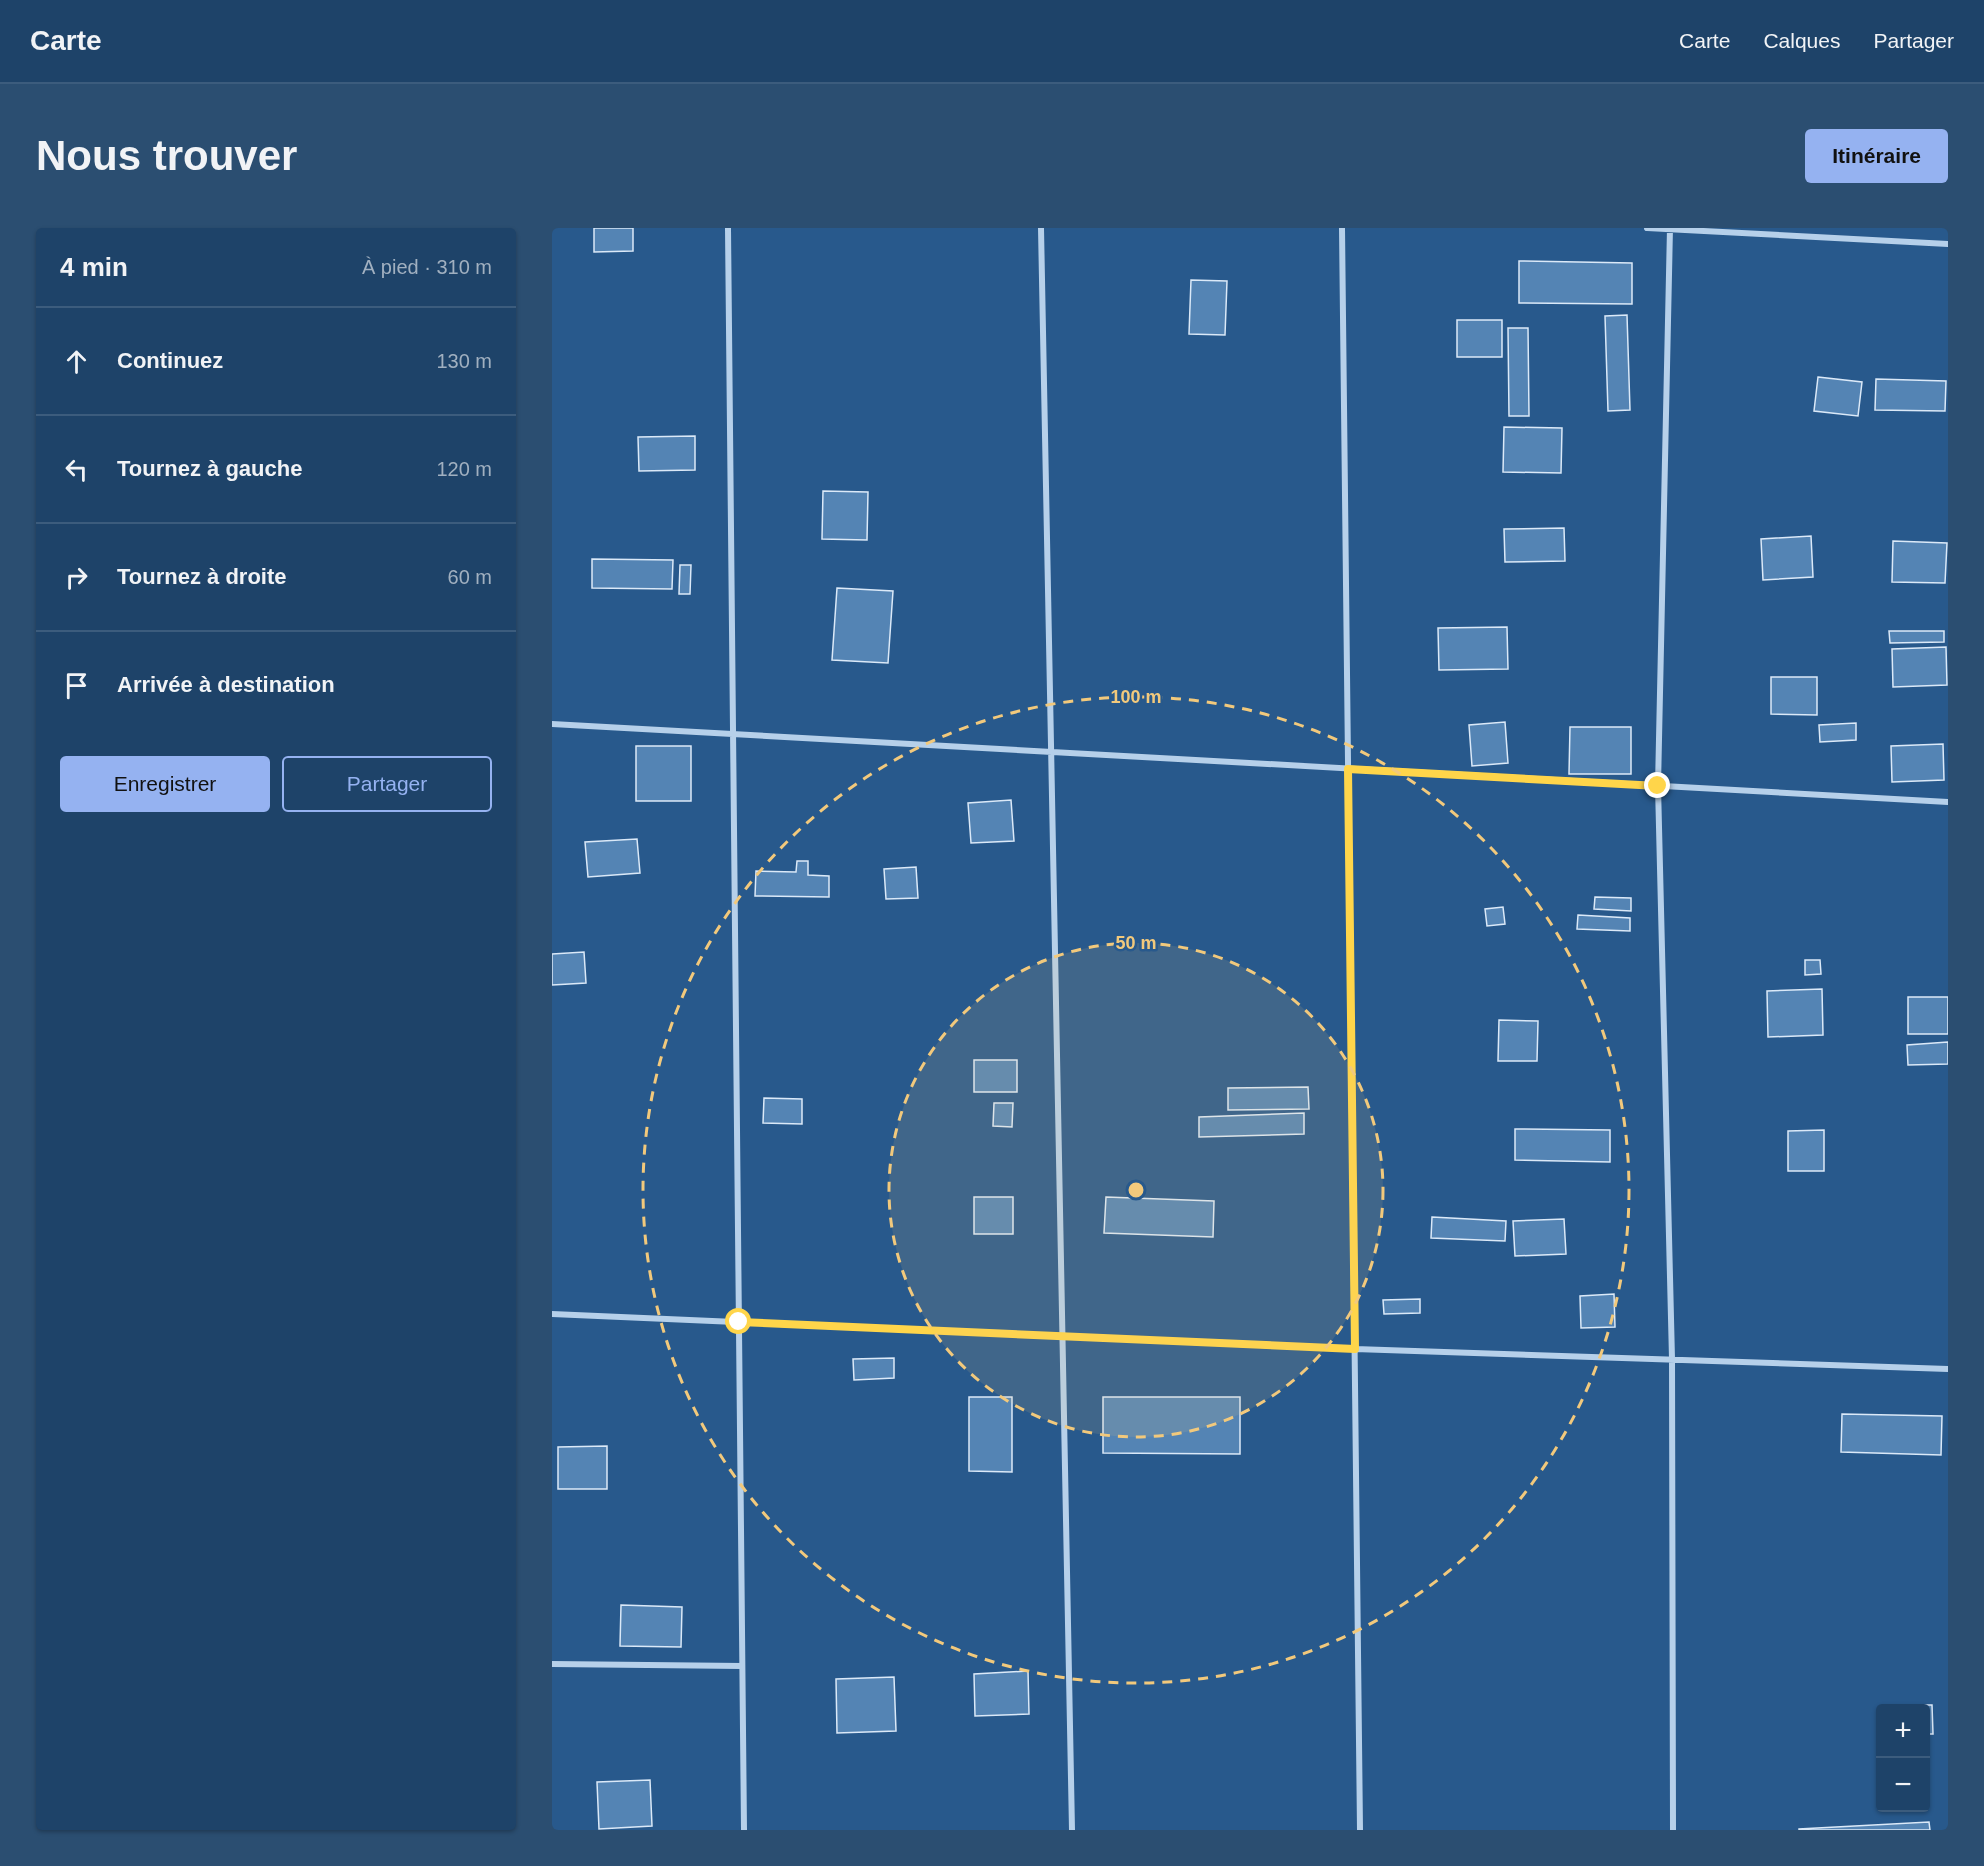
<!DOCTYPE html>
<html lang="fr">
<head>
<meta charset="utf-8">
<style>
  body { margin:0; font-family:Helvetica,sans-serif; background:#2b4e71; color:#f1f3f6 }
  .controls { position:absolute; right:18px; bottom:18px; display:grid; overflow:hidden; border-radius:6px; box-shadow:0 2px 4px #0004 }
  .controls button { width:54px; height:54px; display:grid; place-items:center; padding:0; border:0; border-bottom:2px solid #3c5c7d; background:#1e4369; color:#f1f3f6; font:30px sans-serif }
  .stop { position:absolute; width:18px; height:18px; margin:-14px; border:4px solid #ffd54a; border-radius:50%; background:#fff }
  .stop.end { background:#ffd54a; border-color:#fff; box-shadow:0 2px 6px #0008 }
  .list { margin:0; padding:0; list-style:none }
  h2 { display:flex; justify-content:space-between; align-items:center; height:78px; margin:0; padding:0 24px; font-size:26px }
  h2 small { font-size:20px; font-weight:400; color:#a1b0c0 }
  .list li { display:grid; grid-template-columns:39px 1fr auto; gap:18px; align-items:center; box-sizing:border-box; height:108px; padding:0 24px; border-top:2px solid #3c5c7d }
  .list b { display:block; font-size:22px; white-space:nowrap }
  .list em { font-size:20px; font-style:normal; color:#a1b0c0 }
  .actions { display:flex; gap:12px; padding:18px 24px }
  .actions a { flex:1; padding:14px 0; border:2px solid #95b2f1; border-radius:6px; text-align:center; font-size:21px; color:#95b2f1 }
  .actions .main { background:#95b2f1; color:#111 }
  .icon { flex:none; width:33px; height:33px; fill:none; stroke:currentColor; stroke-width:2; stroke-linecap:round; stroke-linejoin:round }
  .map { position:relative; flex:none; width:1396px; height:1602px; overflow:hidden; border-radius:6px }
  header { display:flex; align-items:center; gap:36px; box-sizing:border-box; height:84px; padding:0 30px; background:#1e4369; border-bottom:2px solid #3c5c7d }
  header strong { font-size:28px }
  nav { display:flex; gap:33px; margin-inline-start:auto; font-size:21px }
  .intro { display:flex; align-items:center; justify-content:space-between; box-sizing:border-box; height:144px; padding:0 36px }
  h1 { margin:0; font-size:42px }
  .button { padding:15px 27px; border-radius:6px; background:#95b2f1; color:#111; font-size:21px; font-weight:700 }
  main { display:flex; gap:36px; padding:0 36px }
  aside { flex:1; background:#1e4369; border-radius:6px; box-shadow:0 2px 4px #0004 }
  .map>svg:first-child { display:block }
  .building { fill:#5484b4; stroke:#dbe9f8; stroke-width:1.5 }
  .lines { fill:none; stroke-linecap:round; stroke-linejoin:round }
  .minor { stroke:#b6d0ea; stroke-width:6 }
  .route { stroke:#ffd54a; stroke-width:8 }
  .ring { fill:none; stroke:#f2c97c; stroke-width:3; stroke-dasharray:10 8 }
  .centre { fill:#f2c97c; stroke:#28598c; stroke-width:3 }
  .ring-label { font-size:18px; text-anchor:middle; font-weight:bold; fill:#f2c97c; stroke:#28598c; stroke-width:5; stroke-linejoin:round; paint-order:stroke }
</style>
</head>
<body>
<header>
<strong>Carte</strong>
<nav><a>Carte</a><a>Calques</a><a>Partager</a></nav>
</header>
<div class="intro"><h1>Nous trouver</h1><a class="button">Itinéraire</a></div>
<main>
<aside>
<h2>4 min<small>À pied · 310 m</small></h2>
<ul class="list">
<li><svg class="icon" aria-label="ahead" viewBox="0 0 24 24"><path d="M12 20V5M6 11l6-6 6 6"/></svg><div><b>Continuez</b></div><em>130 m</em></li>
<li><svg class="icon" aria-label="left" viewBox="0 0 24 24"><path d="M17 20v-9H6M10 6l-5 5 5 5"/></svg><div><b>Tournez à gauche</b></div><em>120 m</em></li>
<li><svg class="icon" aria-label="right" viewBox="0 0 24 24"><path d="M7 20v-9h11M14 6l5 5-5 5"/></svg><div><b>Tournez à droite</b></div><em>60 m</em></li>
<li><svg class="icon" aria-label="arrive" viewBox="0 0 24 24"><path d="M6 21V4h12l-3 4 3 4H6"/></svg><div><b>Arrivée à destination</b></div></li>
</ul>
<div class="actions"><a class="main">Enregistrer</a><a>Partager</a></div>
</aside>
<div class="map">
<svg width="1396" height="1602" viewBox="0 0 1396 1602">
  <rect width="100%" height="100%" fill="#28598c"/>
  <path class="building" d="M 42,0 L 81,0 L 81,23 L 42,24 Z
    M 967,33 L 1080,35 L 1080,76 L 967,75 Z
    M 639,52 L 675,53 L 673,107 L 637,106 Z
    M 1075,87 L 1078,182 L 1056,183 L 1053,88 Z
    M 905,92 L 950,92 L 950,129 L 905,129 Z
    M 956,100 L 976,100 L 977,188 L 957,188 Z
    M 1266,149 L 1310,154 L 1306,188 L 1262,183 Z
    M 1324,151 L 1394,153 L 1393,183 L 1323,182 Z
    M 952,199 L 1010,200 L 1009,245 L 951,244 Z
    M 143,208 L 143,242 L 87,243 L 86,209 Z
    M 271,263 L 316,264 L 315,312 L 270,311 Z
    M 1012,300 L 1013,333 L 953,334 L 952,301 Z
    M 1259,308 L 1261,349 L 1211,352 L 1209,311 Z
    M 1341,313 L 1395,315 L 1393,355 L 1340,354 Z
    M 40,331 L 121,332 L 120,361 L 40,360 Z
    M 128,337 L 139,337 L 138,366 L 127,366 Z
    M 285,360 L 341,363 L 336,435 L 280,432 Z
    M 955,399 L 956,441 L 887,442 L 886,400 Z
    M 1337,403 L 1392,403 L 1392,414 L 1338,415 Z
    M 1394,419 L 1395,457 L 1341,459 L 1340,421 Z
    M 1219,449 L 1265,449 L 1265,487 L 1219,486 Z
    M 953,494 L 956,535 L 920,538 L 917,497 Z
    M 1304,495 L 1304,512 L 1268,514 L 1267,497 Z
    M 1018,499 L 1079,499 L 1079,546 L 1017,546 Z
    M 1391,516 L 1392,552 L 1340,554 L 1339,518 Z
    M 84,518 L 139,518 L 139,573 L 84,573 Z
    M 459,572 L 462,613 L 419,615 L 416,575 Z
    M 85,611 L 88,645 L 36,649 L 33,614 Z
    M 245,633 L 256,633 L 256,647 L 277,648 L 277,669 L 203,668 L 204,643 L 244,644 Z
    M 364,639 L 366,670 L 334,671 L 332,641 Z
    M 1043,669 L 1079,670 L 1079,683 L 1042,681 Z
    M 951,679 L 953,696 L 935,698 L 933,681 Z
    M 1026,687 L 1078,690 L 1078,703 L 1025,701 Z
    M 32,724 L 34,755 L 0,757 L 0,726 Z
    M 1253,732 L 1268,732 L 1269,746 L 1253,747 Z
    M 1270,761 L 1271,807 L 1216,809 L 1215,763 Z
    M 1356,769 L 1396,769 L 1396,806 L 1356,806 Z
    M 947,792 L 986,793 L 985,833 L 946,833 Z
    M 1396,814 L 1396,836 L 1356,837 L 1355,817 Z
    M 422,832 L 465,832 L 465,864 L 422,864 Z
    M 756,859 L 757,881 L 676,882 L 676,860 Z
    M 212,870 L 250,871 L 250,896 L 211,895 Z
    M 442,875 L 461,875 L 460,899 L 441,898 Z
    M 752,885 L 752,906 L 647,909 L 647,889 Z
    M 963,901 L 1058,902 L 1058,934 L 963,932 Z
    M 1272,902 L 1272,943 L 1236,943 L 1236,903 Z
    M 422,969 L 461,969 L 461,1006 L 422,1006 Z
    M 554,969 L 662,973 L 661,1009 L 552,1005 Z
    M 880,989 L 954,993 L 953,1013 L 879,1010 Z
    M 1012,991 L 1014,1026 L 963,1028 L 961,993 Z
    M 1062,1066 L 1063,1099 L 1029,1100 L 1028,1068 Z
    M 868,1071 L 868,1085 L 832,1086 L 831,1072 Z
    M 342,1130 L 342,1150 L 302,1152 L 301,1131 Z
    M 417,1169 L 460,1169 L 460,1244 L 417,1243 Z
    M 551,1169 L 688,1169 L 688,1226 L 551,1225 Z
    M 1290,1186 L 1390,1188 L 1389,1227 L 1289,1224 Z
    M 55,1218 L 55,1261 L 6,1261 L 6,1219 Z
    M 69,1377 L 130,1379 L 129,1419 L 68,1418 Z
    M 476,1443 L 477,1486 L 423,1488 L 422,1446 Z
    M 342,1449 L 344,1503 L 285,1505 L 284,1451 Z
    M 1349,1477 L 1380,1477 L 1381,1506 L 1374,1506 L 1374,1480 L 1349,1480 Z
    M 98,1552 L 100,1598 L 47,1601 L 45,1554 Z
    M 1377,1594 L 1378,1602 L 1247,1602 L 1247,1601 Z"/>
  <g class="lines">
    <path class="minor" d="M 176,0 L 192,1602
      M 489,0 L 520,1602
      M 790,0 L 808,1602
      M 1095,0 L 1396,16
      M 1118,0 L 1106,558 L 1120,1131 L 1121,1602
      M 0,496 L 1396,574
      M 0,1086 L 803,1121 L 1396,1141
      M 0,1436 L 190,1438"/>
  </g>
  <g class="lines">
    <path class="route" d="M 187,1094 L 803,1121 L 796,541 L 1106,558"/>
  </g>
  <circle cx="584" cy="962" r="247" fill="#f2c97c" fill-opacity=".12"/>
  <g class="ring">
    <circle cx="584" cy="962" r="247"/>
    <circle cx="584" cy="962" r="493"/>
  </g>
  <circle cx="584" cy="962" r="9" class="centre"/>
  <g class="ring-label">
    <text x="584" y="475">100 m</text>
    <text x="584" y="721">50 m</text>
  </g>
</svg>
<div class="controls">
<button>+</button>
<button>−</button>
</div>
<div class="stop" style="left:187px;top:1094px"></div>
<div class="stop end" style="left:1106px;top:558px"></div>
</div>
</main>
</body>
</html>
